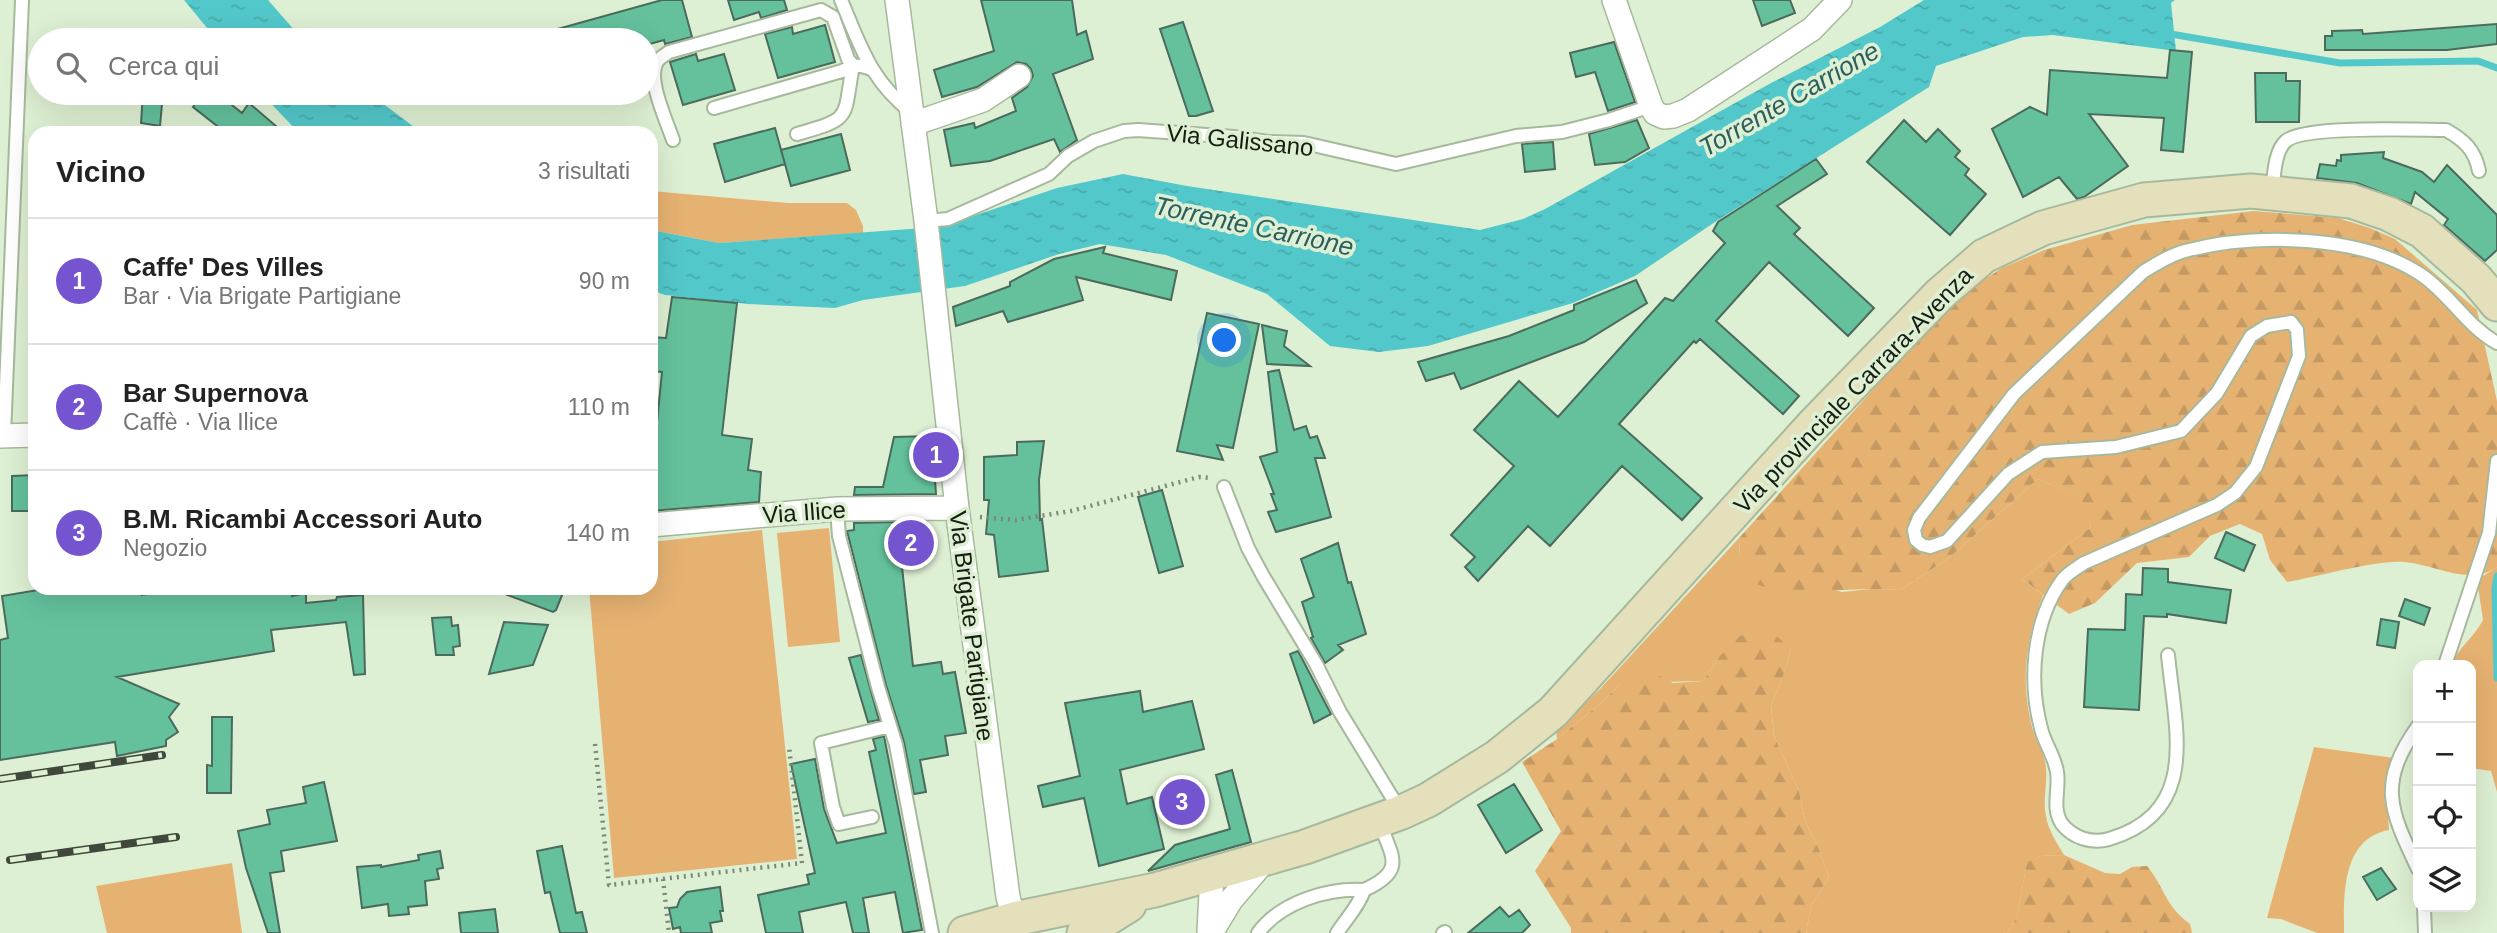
<!DOCTYPE html>
<html lang="it">
<head>
<meta charset="utf-8">
<style>
  body { margin:0; font-family:Arial,sans-serif; background:#f2f2f2; color:#222 }
  .controls { position:absolute; right:21px; bottom:21px; display:grid; overflow:hidden; border-radius:14px; box-shadow:0 7px 28px #0002 }
  .controls button { width:63px; height:63px; display:grid; place-items:center; padding:0; border:0; border-bottom:2px solid #e0e0e0; background:#fff; color:#222; font:35px sans-serif }
  .you { position:absolute; left:1225px; top:341px; width:24px; height:24px; margin:-18px; border:5px solid #fff; border-radius:50%; background:#1a73e8; box-shadow:0 0 0 10px #1a73e833 }
  .badge { display:grid; place-items:center; width:46px; height:46px; border-radius:50%; background:#7555cf; color:#fff; font-size:23px; font-weight:700 }
  .pin { position:absolute; translate:-50% -50%; border:4px solid #fff; box-shadow:0 2px 7px #0006 }
  .list { margin:0; padding:0; list-style:none }
  h2 { display:flex; justify-content:space-between; align-items:center; height:91px; margin:0; padding:0 28px; font-size:30px }
  h2 small { font-size:23px; font-weight:400; color:#767676 }
  .list li { display:grid; grid-template-columns:46px 1fr auto; gap:21px; align-items:center; box-sizing:border-box; height:126px; padding:0 28px; border-top:2px solid #e0e0e0 }
  .list b { display:block; font-size:26px; white-space:nowrap }
  .list p { margin:0; font-size:23px; white-space:nowrap; color:#767676 }
  .list em { font-size:23px; font-style:normal; color:#767676 }
  .icon { flex:none; width:38px; height:38px; fill:none; stroke:currentColor; stroke-width:2; stroke-linecap:round; stroke-linejoin:round }
  .map { position:relative; flex:none; width:2497px; height:933px; overflow:hidden }
  .search { position:absolute; background:#fff; box-shadow:0 7px 28px #0002; left:28px; top:28px; width:630px; height:77px; display:flex; align-items:center; gap:18px; box-sizing:border-box; padding:0 24px; border-radius:38px; color:#767676; font-size:26px }
  .panel { position:absolute; background:#fff; box-shadow:0 7px 28px #0002; left:28px; top:126px; width:630px; height:469px; border-radius:21px }
  .map>svg:first-child { display:block }
  .green { fill:#e6b272 }
  .forest { fill:url(#forest-firs) }
  .water { fill:url(#water-ripples) }
  .lines { fill:none; stroke-linecap:round; stroke-linejoin:round }
  .stream { stroke:#53c8cb; stroke-width:7 }
  .building { fill:#64c19c; stroke:#4b6b5d; stroke-width:2 }
  .lane-casing { stroke:#a7b99d; stroke-width:16 }
  .street-casing { stroke:#a7b99d; stroke-width:26 }
  .secondary-casing { stroke:#a7b99d; stroke-width:37 }
  .path { stroke:#7c8875; stroke-width:4.5; stroke-dasharray:2 5; stroke-linecap:butt }
  .lane { stroke:#fff; stroke-width:12 }
  .street { stroke:#fff; stroke-width:23 }
  .secondary { stroke:#e4e0bc; stroke-width:33 }
  .rail-casing { stroke:#3f483a; stroke-width:8 }
  .rail { stroke:#def0d3; stroke-width:5; stroke-dasharray:16; stroke-linecap:butt }
  .labels { text-anchor:middle; dominant-baseline:central; stroke-width:7; stroke-linejoin:round; paint-order:stroke }
  .street-label { font-size:24px; fill:#171d13; stroke:#def0d3 }
  .water-label { font-size:26px; font-style:italic; fill:#2c5e5f; stroke:#def0d3 }
</style>
</head>
<body>
<div class="map">
<svg width="2497" height="933" viewBox="0 0 2497 933">
  <defs>
    <pattern id="forest-firs" width="22" height="20" patternUnits="userSpaceOnUse" patternTransform="scale(1.75)"><rect width="22" height="20" fill="#e6b272"/><path d="M5 1l3.5 6h-7zM16 11l3.5 6h-7z" fill="#c59962"/></pattern>
    <pattern id="water-ripples" width="26" height="14" patternUnits="userSpaceOnUse" patternTransform="scale(1.75)"><rect width="26" height="14" fill="#53c8cb"/><path d="M2 4q2-2 4 0t4 0M15 11q2-2 4 0t4 0" fill="none" stroke="#48abad"/></pattern>
  </defs>
  <rect width="100%" height="100%" fill="#def0d3"/>
  <path class="green" d="M 651,191 L 788,203 L 847,203 L 856,210 L 863,226 L 863,233 L 719,243 L 651,230 Z
    M 2038,479 L 2082,497 L 2091,527 L 2022,579 L 2043,595 C 2026,641 2020,679 2032,727 C 2035,739 2043,750 2045,762 C 2049,780 2042,799 2046,816 C 2048,830 2057,843 2064,855 L 2040,856 L 2027,863 L 2017,917 L 2007,933 L 1806,933 L 1811,906 L 1829,877 L 1819,849 L 1805,821 L 1799,791 L 1774,736 L 1771,705 L 1783,677 L 1791,649 L 1719,657 L 1703,681 L 1621,683 L 1601,703 L 1557,739 L 1556,731 L 1600,689 L 1739,538 L 1740,557 L 1842,592 L 1871,589 L 1900,590 L 1949,558 Z
    M 829,528 L 840,642 L 788,647 L 777,533 Z
    M 762,530 L 797,859 L 614,878 L 589,588 L 651,588 L 651,542 Z
    M 2497,567 L 2497,792 L 2491,771 L 2471,768 L 2471,665 L 2452,665 C 2458,647 2474,638 2483,620 L 2477,580 Z
    M 2314,747 L 2394,758 L 2386,786 L 2389,830 C 2341,839 2344,896 2344,933 L 2317,933 L 2281,919 L 2267,918 Z
    M 232,863 L 242,933 L 107,933 L 96,886 Z"/>
  <path class="forest" d="M 2254,211 L 2338,218 L 2370,228 L 2395,239 L 2477,310 L 2497,401 L 2497,567 C 2468,587 2435,564 2404,562 C 2374,560 2318,577 2287,582 L 2270,560 L 2262,534 L 2240,524 L 2210,536 L 2189,557 L 2137,563 L 2095,603 L 2069,614 L 2022,579 L 2091,527 L 2081,497 L 2038,479 L 1949,558 L 1900,590 L 1871,589 L 1783,592 L 1755,584 L 1740,557 L 1739,538 L 1956,298 L 2002,268 L 2044,250 L 2132,225 Z
    M 1769,629 L 1791,649 L 1783,677 L 1771,705 L 1774,736 L 1799,791 L 1805,821 L 1819,849 L 1829,877 L 1811,906 L 1806,933 L 1571,933 L 1571,928 L 1535,871 L 1561,831 L 1522,762 L 1557,739 L 1601,703 L 1621,683 L 1647,669 L 1673,683 L 1703,681 L 1719,657 L 1740,636 Z
    M 2064,855 L 2105,873 L 2120,874 L 2132,867 L 2147,866 C 2165,888 2165,906 2190,924 L 2192,933 L 2007,933 L 2017,917 L 2027,862 L 2040,856 Z"/>
  <path class="water" d="M 184,0 L 268,0 L 303,40 L 217,40 Z
    M 1924,0 L 2175,0 L 2171,3 L 2176,51 L 2053,35 L 2023,37 L 1936,66 L 1929,87 L 1718,220 L 1635,276 L 1573,303 L 1428,346 L 1379,352 L 1330,346 L 1267,294 L 1166,255 L 1100,244 L 1059,254 L 965,286 L 863,300 L 835,308 L 748,304 L 665,295 L 651,290 L 651,230 L 719,243 L 951,226 L 973,216 L 1057,188 L 1123,174 L 1187,186 L 1480,230 L 1523,219 L 1545,209 L 1771,83 L 1880,27 Z
    M 261,93 L 369,93 L 422,133 L 299,133 Z"/>
  <g class="lines">
    <path class="stream" d="M 2165,33 L 2340,63 L 2478,61 L 2497,68
      M 2497,576 L 2495,589 L 2497,678"/>
  </g>
  <path class="building" d="M 662,0 L 682,0 L 692,37 L 665,44 L 664,40 L 646,45 L 646,40 L 536,40 L 536,35 Z
    M 728,0 L 784,0 L 787,10 L 761,18 L 759,12 L 734,20 Z
    M 981,0 L 1072,0 L 1077,35 L 1086,31 L 1093,59 L 1053,74 L 1077,140 L 1060,152 L 1054,139 L 990,161 L 951,166 L 944,130 L 974,123 L 975,128 L 1016,111 L 1012,98 L 1027,87 L 1033,76 L 1031,69 L 1026,64 L 1017,62 L 977,87 L 942,97 L 934,70 L 994,51 Z
    M 1753,0 L 1790,0 L 1795,13 L 1762,26 Z
    M 1183,22 L 1213,111 L 1196,116 L 1189,116 L 1160,29 Z
    M 2497,24 L 2497,44 L 2447,50 L 2325,50 L 2325,36 L 2332,36 L 2332,31 L 2362,30 L 2363,34 Z
    M 825,25 L 835,62 L 778,78 L 765,34 L 792,27 L 793,34 Z
    M 1614,42 L 1635,102 L 1608,111 L 1595,72 L 1576,77 L 1570,53 Z
    M 2170,50 L 2192,52 L 2183,152 L 2161,150 L 2164,118 L 2089,114 L 2128,166 L 2084,197 L 2077,199 L 2059,177 L 2023,197 L 1992,129 L 2030,107 L 2047,115 L 2050,70 L 2167,78 Z
    M 696,54 L 698,61 L 724,54 L 735,90 L 683,105 L 670,62 Z
    M 2255,73 L 2286,73 L 2286,81 L 2300,81 L 2299,122 L 2256,122 Z
    M 143,93 L 163,93 L 160,126 L 141,123 Z
    M 204,93 L 217,93 L 242,113 L 249,103 L 284,133 L 226,133 L 193,107 Z
    M 1637,120 L 1649,148 L 1625,162 L 1595,165 L 1589,134 Z
    M 1904,120 L 1926,142 L 1938,129 L 1960,151 L 1955,157 L 1969,169 L 1965,175 L 1986,194 L 1950,235 L 1867,162 Z
    M 775,128 L 785,164 L 781,150 L 841,134 L 850,170 L 791,186 L 785,164 L 725,182 L 714,144 Z
    M 1553,142 L 1555,169 L 1525,172 L 1522,144 Z
    M 2384,152 L 2383,158 L 2422,172 L 2434,182 L 2447,165 L 2497,215 L 2497,250 L 2485,261 L 2444,225 L 2448,219 L 2415,192 L 2411,204 L 2357,183 L 2317,178 L 2320,164 L 2336,166 L 2337,160 L 2341,161 L 2341,155 Z
    M 1816,159 L 1827,174 L 1777,206 L 1800,228 L 1794,234 L 1874,308 L 1848,336 L 1769,262 L 1716,321 L 1799,396 L 1783,414 L 1700,339 L 1696,343 L 1694,341 L 1619,424 L 1702,498 L 1682,520 L 1622,466 L 1550,546 L 1528,526 L 1478,581 L 1465,567 L 1475,557 L 1451,535 L 1514,466 L 1474,430 L 1519,381 L 1558,417 L 1665,298 L 1673,301 L 1725,243 L 1713,231 L 1718,222 Z
    M 1105,247 L 1103,253 L 1177,271 L 1171,300 L 1076,277 L 1083,300 L 1008,322 L 1003,311 L 956,326 L 953,307 L 1010,286 L 1010,282 L 1054,259 Z
    M 1636,280 L 1647,303 L 1584,342 L 1461,389 L 1454,373 L 1426,381 L 1418,362 L 1509,336 L 1574,310 L 1574,305 Z
    M 672,297 L 737,303 L 722,435 L 752,439 L 748,470 L 761,472 L 759,502 L 651,511 L 651,482 L 662,372 L 651,371 L 651,337 L 666,338 Z
    M 1207,313 L 1259,324 L 1233,448 L 1217,445 L 1223,460 L 1177,451 Z
    M 1262,325 L 1287,331 L 1284,346 L 1310,366 L 1267,364 Z
    M 1279,370 L 1294,430 L 1306,426 L 1310,438 L 1317,436 L 1325,458 L 1315,458 L 1331,517 L 1276,532 L 1268,512 L 1277,510 L 1271,494 L 1274,494 L 1260,457 L 1277,452 L 1268,372 Z
    M 932,436 L 936,494 L 854,495 L 855,487 L 883,487 L 894,437 Z
    M 1044,441 L 1039,480 L 1040,520 L 1042,519 L 1048,571 L 999,577 L 994,535 L 986,534 L 989,500 L 984,500 L 984,457 L 1017,455 L 1017,442 Z
    M 35,475 L 35,511 L 12,511 L 12,476 Z
    M 1162,490 L 1183,566 L 1159,573 L 1138,497 Z
    M 897,522 L 913,666 L 941,662 L 943,674 L 955,672 L 966,733 L 945,736 L 948,755 L 920,760 L 926,792 L 914,794 L 904,742 L 886,685 L 847,531 L 854,530 L 854,523 Z
    M 2226,532 L 2255,545 L 2244,571 L 2215,558 Z
    M 1338,543 L 1348,583 L 1351,582 L 1366,634 L 1338,645 L 1343,650 L 1325,663 L 1311,638 L 1313,637 L 1302,602 L 1314,597 L 1301,559 Z
    M 2143,568 L 2168,569 L 2168,582 L 2231,590 L 2226,623 L 2167,614 L 2167,617 L 2144,616 L 2139,710 L 2084,707 L 2088,629 L 2125,630 L 2126,594 L 2142,595 Z
    M 50,588 L 140,588 L 142,595 L 191,588 L 291,588 L 292,596 L 306,593 L 306,603 L 336,600 L 337,597 L 363,595 L 365,674 L 354,675 L 346,622 L 271,630 L 274,651 L 117,677 L 179,704 L 169,717 L 178,732 L 166,740 L 166,746 L 117,756 L 115,742 L 0,760 L 0,640 L 8,638 L 2,596 Z
    M 495,588 L 565,588 L 556,610 L 553,612 L 494,590 Z
    M 2405,599 L 2430,608 L 2424,625 L 2399,616 Z
    M 451,617 L 452,626 L 458,625 L 460,646 L 453,647 L 454,655 L 436,655 L 432,618 Z
    M 2381,619 L 2399,622 L 2395,648 L 2377,645 Z
    M 504,622 L 548,625 L 533,665 L 489,674 Z
    M 1298,651 L 1331,714 L 1314,723 L 1290,654 Z
    M 861,655 L 879,720 L 868,722 L 849,658 Z
    M 1140,691 L 1143,712 L 1192,701 L 1204,749 L 1120,770 L 1127,804 L 1152,797 L 1164,849 L 1099,866 L 1084,798 L 1043,807 L 1038,786 L 1080,776 L 1065,703 Z
    M 212,717 L 232,717 L 231,793 L 207,793 L 207,765 L 212,766 Z
    M 884,736 L 922,930 L 903,933 L 895,892 L 863,898 L 869,933 L 853,933 L 846,902 L 799,912 L 803,933 L 766,933 L 758,895 L 809,884 L 807,875 L 815,873 L 791,764 L 815,759 L 824,809 L 837,843 L 886,833 L 869,752 L 876,750 L 873,739 Z
    M 1232,770 L 1251,842 L 1148,871 L 1175,845 L 1230,829 L 1216,775 Z
    M 324,782 L 337,841 L 281,851 L 284,871 L 270,873 L 280,933 L 268,933 L 246,868 L 238,831 L 270,824 L 267,810 L 306,803 L 303,787 Z
    M 1514,784 L 1542,830 L 1506,853 L 1478,805 Z
    M 562,846 L 576,913 L 582,912 L 587,933 L 560,933 L 550,892 L 545,893 L 537,851 Z
    M 440,851 L 443,868 L 437,869 L 439,879 L 425,881 L 427,905 L 408,907 L 409,914 L 389,916 L 388,904 L 362,908 L 357,867 L 381,865 L 381,867 L 419,860 L 418,855 Z
    M 2381,868 L 2396,889 L 2377,900 L 2363,877 Z
    M 720,887 L 723,911 L 720,911 L 722,921 L 710,923 L 712,933 L 681,933 L 680,927 L 673,929 L 669,908 L 677,907 L 680,899 L 687,892 Z
    M 1500,907 L 1509,917 L 1519,910 L 1530,925 L 1522,933 L 1468,933 Z
    M 495,909 L 498,933 L 461,933 L 459,913 Z"/>
  <g class="lines">
    <g class="lane-casing">
      <path id="lane" d="M 841,0 C 861,47 870,80 912,113
        M 714,108 L 842,71 C 853,65 859,64 871,69
        M 673,140 C 667,122 648,82 656,64 C 658,58 664,56 669,52 L 821,10 L 833,17 L 848,59 L 853,65 C 843,120 853,118 797,134
        M 2272,192 C 2274,179 2274,151 2286,141 C 2304,125 2417,130 2446,130 C 2464,140 2475,150 2479,171
        M 926,221 L 948,219 L 1049,174 L 1068,156 L 1094,141 L 1124,131 L 1138,130 L 1234,137 L 1268,142 L 1304,143 L 1396,164 L 1516,136 L 1562,132 L 1609,120 L 1651,106
        M 4,436 L 22,0
        M 1224,487 L 1248,548 L 1263,576 L 1316,664 L 1340,712 L 1401,812
        M 837,509 L 839,536 L 878,687 L 896,745 L 932,933
        M 2168,655 C 2175,729 2201,812 2109,839 C 2092,844 2073,838 2062,824 C 2051,808 2060,789 2057,772 C 2055,758 2046,745 2042,732 C 2028,683 2032,621 2063,579 C 2068,573 2077,568 2084,563 L 2217,505 L 2235,493 L 2256,467 L 2299,356 L 2297,330 L 2291,322 L 2267,326 L 2251,336 L 2217,393 L 2181,431 L 2116,447 L 2042,452 L 2008,474 L 1947,541 L 1930,547 L 1922,545 L 1916,540 L 1914,530 L 1919,518 L 2014,394 L 2143,272 C 2156,264 2170,255 2185,251 C 2254,233 2362,234 2423,276 C 2450,295 2468,327 2497,343
        M 2445,665 L 2489,533 L 2497,461
        M 2418,726 C 2377,784 2390,810 2418,869
        M 872,817 L 839,824 L 833,807 L 821,743 L 890,726
        M 1364,890 C 1408,870 1391,856 1379,821
        M 2424,907 L 2425,933
        M 1258,933 C 1281,902 1327,888 1364,890 C 1359,906 1346,919 1337,933
        M 1443,933 L 1445,932"/>
    </g>
    <g class="street-casing">
      <path id="street" d="M 897,0 L 926,221 L 957,508 L 1008,897 L 1014,919
        M 1614,0 L 1651,106 L 1655,113 L 1664,117 L 1673,116 L 1688,110 L 1812,29 L 1840,0
        M 913,124 L 983,100 L 1019,76
        M 0,436 L 35,435
        M 651,525 L 837,509 L 957,508
        M 1209,931 L 1212,875
        M 1211,933 L 1231,900 L 1266,859"/>
    </g>
    <g class="secondary-casing">
      <path id="secondary" d="M 965,933 L 1014,919 L 1155,890 L 1305,847 L 1402,812 L 1428,800 L 1497,757 L 1553,712 L 1812,426 L 1940,294 L 1984,256 L 2043,228 L 2144,200 L 2251,191 L 2351,201 L 2389,214 L 2422,231 L 2476,279 L 2497,304
        M 1084,933 L 1129,905"/>
    </g>
    <path class="path" d="M 980,517 L 1016,520 L 1071,511 L 1199,477 L 1211,478
      M 595,744 L 609,885 L 802,863 L 789,746
      M 663,879 L 669,933"/>
    <use href="#lane" class="lane"/>
    <use href="#street" class="street"/>
    <use href="#secondary" class="secondary"/>
    <g class="rail-casing">
      <path id="rail" d="M 0,779 L 162,755
        M 10,860 L 176,837"/>
    </g>
    <use href="#rail" class="rail"/>
  </g>
  <g class="labels">
    <g class="street-label">
      <text transform="translate(1240 140) rotate(6)">Via Galissano</text>
      <text transform="translate(1853 390) rotate(-46)">Via provinciale Carrara-Avenza</text>
      <text transform="translate(804 512) rotate(-4)">Via Ilice</text>
      <text transform="translate(972 626) rotate(83)">Via Brigate Partigiane</text>
    </g>
    <g class="water-label">
      <text transform="translate(1789 99) rotate(-30)">Torrente Carrione</text>
      <text transform="translate(1254 226) rotate(12)">Torrente Carrione</text>
    </g>
  </g>
</svg>
<div class="controls">
<button>+</button>
<button>−</button>
<button><svg class="icon" aria-label="locate" viewBox="0 0 24 24"><circle cx="12" cy="12" r="6"/><path d="M12 2v4M12 18v4M2 12h4M18 12h4"/></svg></button>
<button><svg class="icon" aria-label="layers" viewBox="0 0 24 24"><path d="M12 4l9 5-9 5-9-5zM3 14l9 5 9-5"/></svg></button>
</div>
<div class="you"></div>
<div class="pin badge" style="left:936px;top:455px">1</div>
<div class="pin badge" style="left:911px;top:543px">2</div>
<div class="pin badge" style="left:1182px;top:802px">3</div>
<div class="search"><svg class="icon" aria-label="search" viewBox="0 0 24 24"><circle cx="10" cy="10" r="6"/><path d="M15 15l6 6"/></svg>Cerca qui</div>
<section class="panel">
<h2>Vicino<small>3 risultati</small></h2>
<ul class="list">
<li><span class="badge">1</span><div><b>Caffe' Des Villes</b><p>Bar · Via Brigate Partigiane</p></div><em>90 m</em></li>
<li><span class="badge">2</span><div><b>Bar Supernova</b><p>Caffè · Via Ilice</p></div><em>110 m</em></li>
<li><span class="badge">3</span><div><b>B.M. Ricambi Accessori Auto</b><p>Negozio</p></div><em>140 m</em></li>
</ul>
</section>
</div>
</body>
</html>
